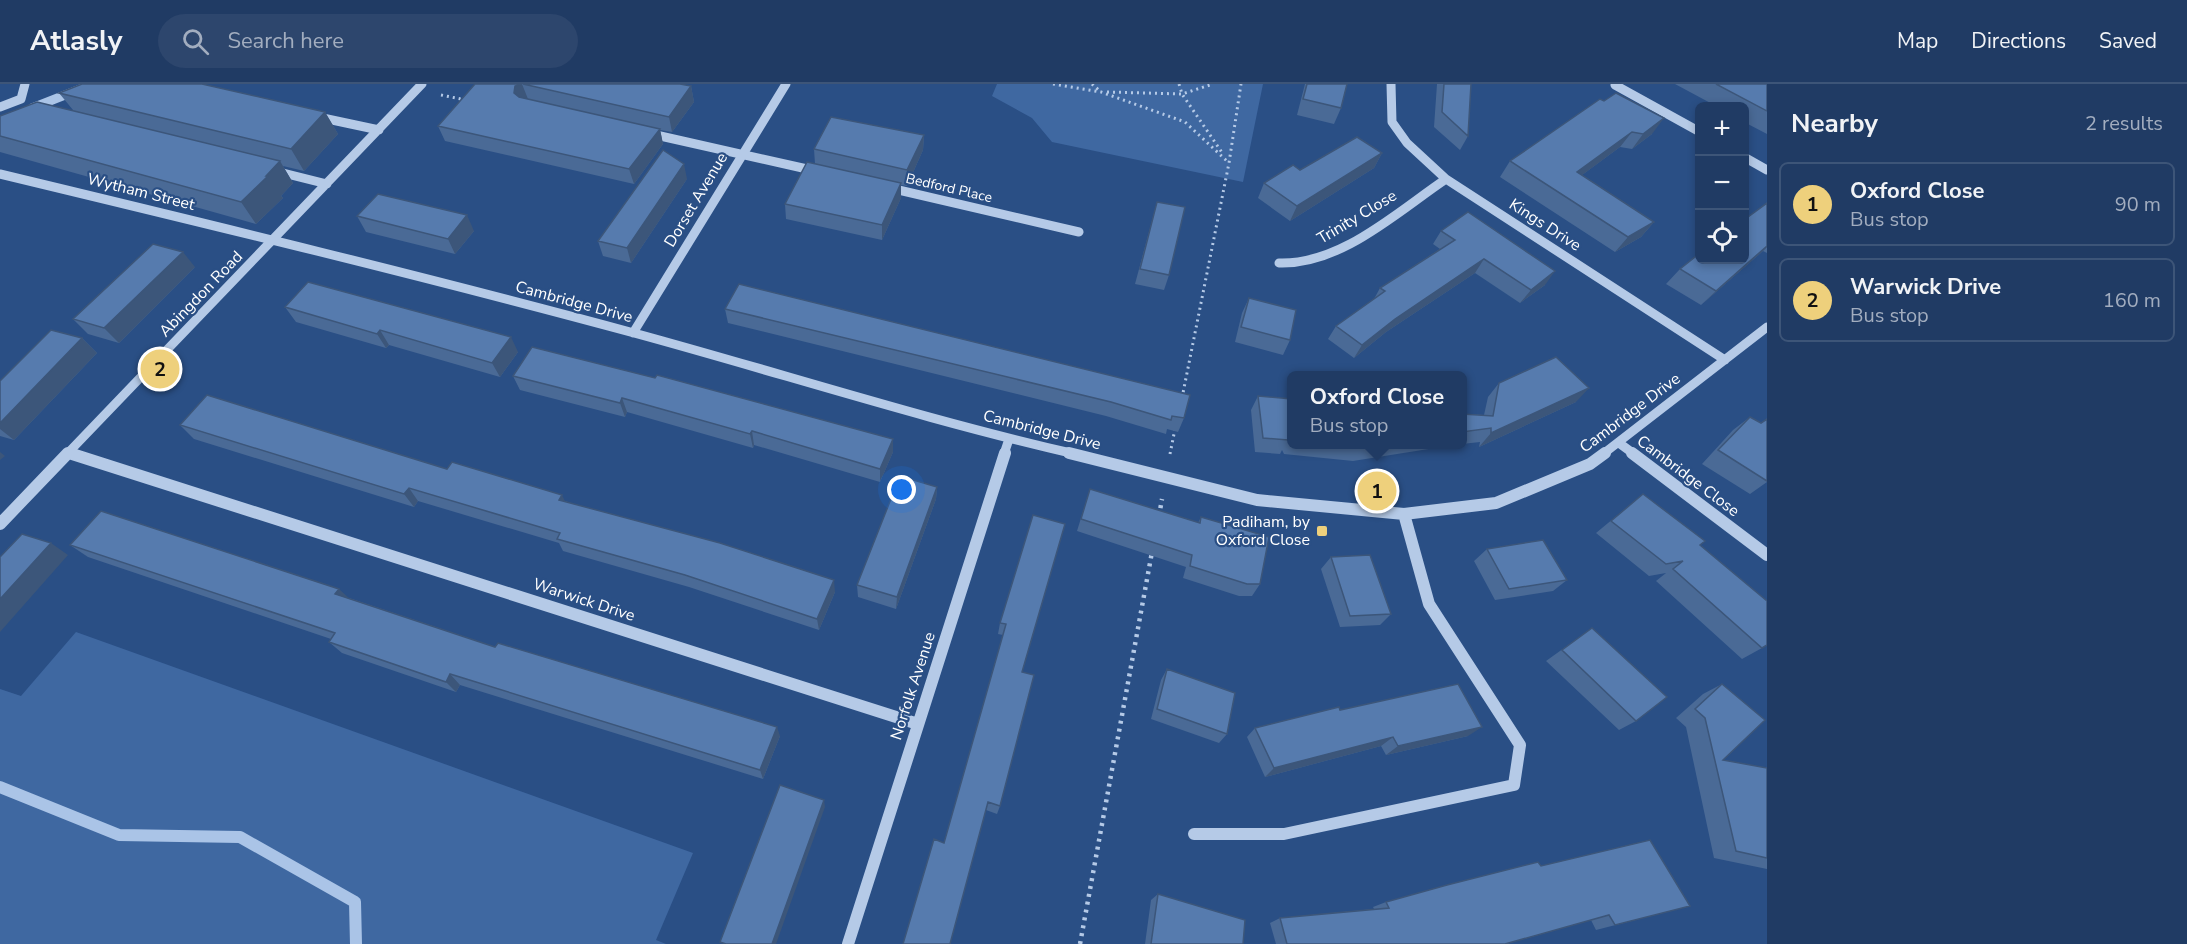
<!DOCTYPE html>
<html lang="en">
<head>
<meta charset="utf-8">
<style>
  body { margin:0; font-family:"Nunito Sans",sans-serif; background:#2d466d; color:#f1f3f6 }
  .controls { position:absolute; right:18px; top:18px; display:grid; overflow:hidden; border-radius:9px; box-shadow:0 3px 9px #0003 }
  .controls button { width:54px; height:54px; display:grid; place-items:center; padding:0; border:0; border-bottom:2px solid #3d5578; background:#203b64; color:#f1f3f6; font:30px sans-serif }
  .you { position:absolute; left:902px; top:406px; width:21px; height:21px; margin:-15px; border:4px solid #fff; border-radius:50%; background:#1a73e8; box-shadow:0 0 0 9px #1a73e833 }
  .badge { display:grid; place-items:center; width:39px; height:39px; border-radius:50%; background:#eed07c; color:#111; font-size:20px; font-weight:700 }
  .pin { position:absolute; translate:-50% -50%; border:3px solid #fff; box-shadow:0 2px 6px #0006 }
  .popup { position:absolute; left:1287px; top:287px; width:180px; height:78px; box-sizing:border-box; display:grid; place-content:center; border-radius:9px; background:#203b64; filter:drop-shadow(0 2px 4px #0005); font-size:20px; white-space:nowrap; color:#a2adbf }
  .popup b { font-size:22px; color:#f1f3f6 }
  .popup::after { content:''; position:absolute; left:50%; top:100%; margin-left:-12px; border:12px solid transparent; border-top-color:#203b64 }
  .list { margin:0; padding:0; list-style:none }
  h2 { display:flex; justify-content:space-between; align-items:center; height:78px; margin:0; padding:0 24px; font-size:26px }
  h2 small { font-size:20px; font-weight:400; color:#a2adbf }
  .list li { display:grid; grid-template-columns:39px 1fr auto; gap:18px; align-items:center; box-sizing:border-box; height:84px; margin:0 12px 12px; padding:0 12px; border:2px solid #3d5578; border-radius:9px }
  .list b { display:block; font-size:22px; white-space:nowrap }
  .list p { margin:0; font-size:20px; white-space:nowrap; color:#a2adbf }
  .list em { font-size:20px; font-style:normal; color:#a2adbf }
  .icon { flex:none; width:33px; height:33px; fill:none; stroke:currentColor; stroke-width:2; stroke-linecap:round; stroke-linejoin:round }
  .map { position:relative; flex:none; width:1767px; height:860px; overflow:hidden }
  header { display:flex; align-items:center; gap:36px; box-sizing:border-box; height:84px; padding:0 30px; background:#203b64; border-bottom:2px solid #3d5578 }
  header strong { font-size:28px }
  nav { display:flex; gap:33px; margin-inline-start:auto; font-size:21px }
  .search { width:420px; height:54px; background:#2d466d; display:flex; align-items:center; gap:15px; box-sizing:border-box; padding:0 21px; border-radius:33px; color:#a2adbf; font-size:22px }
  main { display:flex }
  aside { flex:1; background:#203b64 }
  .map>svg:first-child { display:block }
  .green { fill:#3f68a1 }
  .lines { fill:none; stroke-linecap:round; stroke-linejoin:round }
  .stream-far1 { stroke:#aac4e7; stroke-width:9 }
  .stream { stroke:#aac4e7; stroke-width:12 }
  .path-far1 { stroke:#b5cae7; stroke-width:3; stroke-dasharray:2 4; stroke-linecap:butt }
  .path { stroke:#b5cae7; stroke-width:4.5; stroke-dasharray:3 5; stroke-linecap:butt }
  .minor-far1 { stroke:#b5cae7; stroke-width:9 }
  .minor { stroke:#b5cae7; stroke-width:12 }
  .wall { fill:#4a6a96 }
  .shaded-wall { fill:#3c567a }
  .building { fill:#567bae; stroke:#3c567a; stroke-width:1.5 }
  .poi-dot { fill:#eed07c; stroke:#2a4f85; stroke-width:2 }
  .labels { text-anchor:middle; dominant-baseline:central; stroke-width:4.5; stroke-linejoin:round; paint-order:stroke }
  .far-street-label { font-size:14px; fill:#fff; stroke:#2a4f85 }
  .street-label { font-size:16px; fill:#fff; stroke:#2a4f85 }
  .poi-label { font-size:16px; fill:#fff; stroke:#2a4f85; text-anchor:end }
</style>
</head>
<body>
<header>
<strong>Atlasly</strong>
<div class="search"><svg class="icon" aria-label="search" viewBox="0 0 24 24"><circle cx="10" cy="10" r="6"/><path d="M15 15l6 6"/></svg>Search here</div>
<nav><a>Map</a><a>Directions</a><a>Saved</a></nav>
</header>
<main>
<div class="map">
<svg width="1767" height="860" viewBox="0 0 1767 860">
  <rect width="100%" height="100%" fill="#2a4f85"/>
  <path class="green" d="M 997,0 L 1263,0 L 1243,98 L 1052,58 L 1032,34 L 992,12 Z
    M 76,548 L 693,769 L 656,856 L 666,860 L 0,860 L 0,605 L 21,612 Z"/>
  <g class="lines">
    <path class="stream-far1" d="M 32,24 L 93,0"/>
    <path class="stream" d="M 0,703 L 119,751 L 240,753 L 355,818 L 356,860"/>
    <path class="path-far1" d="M 1053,0 L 1101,8 L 1185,38 L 1228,78
      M 1092,0 L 1100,7
      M 1179,0 L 1182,10 L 1223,70
      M 1107,8 L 1182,10 L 1213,0
      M 441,11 L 466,16
      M 1182,314 L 1229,79 L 1241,0
      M 1170,370 L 1175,345"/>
    <path class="path" d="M 1159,432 L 1162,415
      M 1080,860 L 1152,468"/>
    <path class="minor-far1" d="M 1391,0 L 1392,38 L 1407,59 L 1446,95 L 1725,276
      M 1615,1 L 1700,48
      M 0,23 L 21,15 L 25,0
      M 318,33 L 379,46
      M 647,49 L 816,87
      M 1744,73 L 1767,86
      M 275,87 L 327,100
      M 0,90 C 212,141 423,192 634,249 C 781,289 926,336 1075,370
      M 890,104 L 1079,148
      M 1279,179 C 1341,181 1397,128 1446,95
      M 633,249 L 786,0
      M 1619,359 L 1634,370
      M 69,369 L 73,370
      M 67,370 L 422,0
      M 1004,370 L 1009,355
      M 1603,370 L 1767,243"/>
    <path class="minor" d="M 69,369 L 918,640
      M 1069,369 L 1257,416 L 1404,430 L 1496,419 L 1590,380 L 1605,369
      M 1632,369 L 1767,471
      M 0,440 L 68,369
      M 1194,750 L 1284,750 L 1514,701 L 1520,661 L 1429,520 L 1404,430
      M 848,860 L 1005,369"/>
  </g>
  <path class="wall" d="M 475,0 L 680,0 L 691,2 L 694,18 L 672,48 L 660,46 L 663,60 L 634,100 L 445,57 L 438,42 Z
    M 1305,0 L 1347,0 L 1341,24 L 1334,40 L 1297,31 Z
    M 1437,0 L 1471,0 L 1468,52 L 1460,66 L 1434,43 Z
    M 1675,0 L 1767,0 L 1767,50 L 1744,38 L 1744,22 L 1716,22 Z
    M 59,9 L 325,28 L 338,50 L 304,87 L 283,82 L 293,99 L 281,112 L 283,114 L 256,140 L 0,68 L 0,32 L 73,26 Z
    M 1600,15 L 1652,50 L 1632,65 L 1620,63 L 1582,91 L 1654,138 L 1641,153 L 1615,168 L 1500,93 L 1510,77 Z
    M 924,51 L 923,66 L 907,102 L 901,101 L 901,114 L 882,156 L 786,135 L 785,120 L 815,80 L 814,65 Z
    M 1382,69 L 1374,84 L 1290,137 L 1258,114 L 1264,99 L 1300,86 Z
    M 687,95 L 631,179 L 603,172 L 598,157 Z
    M 1157,118 L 1169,191 L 1164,206 L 1135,200 Z
    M 1767,119 L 1767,169 L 1763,167 L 1701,221 L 1666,200 L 1680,185 L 1700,176 Z
    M 357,132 L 474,147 L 455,170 L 366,148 Z
    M 1441,147 L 1545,201 L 1520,219 L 1475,189 L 1386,248 L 1354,274 L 1328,255 L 1336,242 L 1374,215 L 1380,204 L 1440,165 L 1433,160 Z
    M 195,183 L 119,259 L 88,250 L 73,235 Z
    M 1249,214 L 1290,256 L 1283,271 L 1235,258 L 1242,229 Z
    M 285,223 L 518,268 L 500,293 L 389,261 L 386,264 L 296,238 Z
    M 725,225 L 1184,334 L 1178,348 L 1167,345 L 1166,350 L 1106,332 L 728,239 Z
    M 82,254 L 97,269 L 14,356 L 0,352 L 0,297 Z
    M 513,292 L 893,355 L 893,368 L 880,398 L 754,361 L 753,364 L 627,328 L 625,333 L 520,306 Z
    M 1499,299 L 1576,318 L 1479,363 L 1480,358 L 1462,360 L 1462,330 L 1484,331 L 1488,313 Z
    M 1258,312 L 1292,315 L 1292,360 L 1460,360 L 1353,377 L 1284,370 L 1282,366 L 1280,370 L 1255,368 L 1251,326 Z
    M 1750,333 L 1761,339 L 1767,335 L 1767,398 L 1750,410 L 1702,380 L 1733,346 Z
    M 180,341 L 447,385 L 565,417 L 835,508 L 819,546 L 689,503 L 563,467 L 559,459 L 418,417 L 414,423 L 194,355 Z
    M 937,403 L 936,415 L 896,525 L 858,513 L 857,501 Z
    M 1090,405 L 1198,439 L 1201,433 L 1260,500 L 1252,512 L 1239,512 L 1183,494 L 1186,483 L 1077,447 Z
    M 1643,410 L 1700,461 L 1762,564 L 1742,575 L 1656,497 L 1666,489 L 1649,492 L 1596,449 Z
    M 1033,431 L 1022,588 L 1000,722 L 997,730 L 986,726 L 950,860 L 944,759 L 1003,551 L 998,550 L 1000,539 Z
    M 70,461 L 349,514 L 495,563 L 780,652 L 763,695 L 460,601 L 456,608 L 342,569 L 329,558 L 331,555 L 88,473 Z
    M 1487,465 L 1567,496 L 1553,507 L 1495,516 L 1474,477 Z
    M 1331,473 L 1391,530 L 1380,541 L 1340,543 L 1321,485 Z
    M 1592,544 L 1636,637 L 1619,646 L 1546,577 Z
    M 1167,585 L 1227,650 L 1219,659 L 1151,635 L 1161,596 Z
    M 1722,600 L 1723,676 L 1767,684 L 1767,785 L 1714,774 L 1686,643 L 1676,634 L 1703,610 Z
    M 1340,626 L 1468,652 L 1386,671 L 1381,662 L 1265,693 L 1247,653 L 1255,644 Z
    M 1541,782 L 1690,822 L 1596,846 L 1591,836 L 1506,860 L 1276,860 L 1270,839 L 1280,834 L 1374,825 L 1373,823 L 1386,818 Z
    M 1158,810 L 1243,860 L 1145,860 L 1151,816 Z"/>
  <path class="shaded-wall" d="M 522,0 L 528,15 L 521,18 L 514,9 L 515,2 Z
    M 691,2 L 694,18 L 672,48 L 669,33 Z
    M 325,28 L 338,50 L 304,87 L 291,65 Z
    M 1664,34 L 1652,50 L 1632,65 L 1643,50 Z
    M 660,45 L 663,60 L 634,100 L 629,85 Z
    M 1632,48 L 1620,63 L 1566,103 L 1577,88 Z
    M 924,51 L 923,66 L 907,102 L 907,86 Z
    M 1382,69 L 1374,84 L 1290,137 L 1297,122 Z
    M 280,77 L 293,99 L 281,112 L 283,114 L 256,140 L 241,118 Z
    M 684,80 L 687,95 L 631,179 L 627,164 Z
    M 901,99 L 901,114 L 882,156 L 882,141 Z
    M 467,131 L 474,147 L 455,170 L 448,155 Z
    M 1654,138 L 1641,153 L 1615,168 L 1628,153 Z
    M 1767,162 L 1767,163 L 1763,167 L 1701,221 L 1716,207 Z
    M 183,168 L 195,183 L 119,259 L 104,244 Z
    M 1484,175 L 1475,189 L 1386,248 L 1354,274 L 1362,261 L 1395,235 Z
    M 1555,187 L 1545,201 L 1520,219 L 1531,206 Z
    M 380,246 L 389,261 L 386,264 L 377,250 Z
    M 511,253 L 518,268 L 500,293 L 492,279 Z
    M 82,254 L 97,269 L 14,356 L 0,345 L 0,339 Z
    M 1589,304 L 1576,318 L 1479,363 L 1491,349 Z
    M 622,314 L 627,328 L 625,333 L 620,319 Z
    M 752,347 L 754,361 L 753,364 L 750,350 Z
    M 893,355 L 893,368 L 880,398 L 880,385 Z
    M 0,368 L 5,372 L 0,376 Z
    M 937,403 L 936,415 L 896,525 L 897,513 Z
    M 409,404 L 418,417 L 414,423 L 404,410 Z
    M 562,411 L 568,424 L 559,416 Z
    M 51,459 L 68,471 L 0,548 L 0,515 Z
    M 834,496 L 835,508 L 819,546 L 817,535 Z
    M 339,505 L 351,516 L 335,510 Z
    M 450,590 L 460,601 L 456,608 L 446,598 Z
    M 777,643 L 780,652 L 763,695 L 760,686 Z
    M 1482,643 L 1468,652 L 1386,671 L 1398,662 Z
    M 1393,653 L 1381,662 L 1265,693 L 1274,684 Z
    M 824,716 L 825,723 L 776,860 L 772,860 Z"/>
  <path class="building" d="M 82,0 L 202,0 L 325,28 L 291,65 L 59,9 Z
    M 475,0 L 522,0 L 515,2 L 514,9 L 519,13 L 660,45 L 629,85 L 438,42 Z
    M 523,0 L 680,0 L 691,2 L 669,33 Z
    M 1307,0 L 1347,0 L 1341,24 L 1303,15 Z
    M 1444,0 L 1471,0 L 1468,52 L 1442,28 Z
    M 1716,0 L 1767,0 L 1767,27 Z
    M 1616,9 L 1664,34 L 1643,50 L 1632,48 L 1577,88 L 1654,138 L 1628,153 L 1510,77 L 1600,15 L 1604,17 Z
    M 37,18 L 280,77 L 266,92 L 268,92 L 241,118 L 0,52 L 0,32 Z
    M 831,33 L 924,51 L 907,86 L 814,65 Z
    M 1357,53 L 1382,69 L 1297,122 L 1264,99 L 1293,81 L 1300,86 Z
    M 663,66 L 684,80 L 627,164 L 598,157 Z
    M 807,78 L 901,99 L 882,141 L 785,120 Z
    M 378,110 L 467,131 L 448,155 L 357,132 Z
    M 1157,118 L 1185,123 L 1169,191 L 1140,185 Z
    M 1767,119 L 1767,162 L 1716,207 L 1680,185 L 1700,169 L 1700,176 L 1744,176 L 1744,136 Z
    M 1468,128 L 1555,187 L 1531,206 L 1484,175 L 1395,235 L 1362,261 L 1336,242 L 1385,207 L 1380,204 L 1455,156 L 1441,147 Z
    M 153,160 L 183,168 L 104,244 L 73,235 Z
    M 308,198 L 511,253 L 492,279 L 380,246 L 377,250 L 285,223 Z
    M 739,200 L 1190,311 L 1184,334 L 1172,332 L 1171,336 L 1111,318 L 725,225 Z
    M 1249,214 L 1296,226 L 1290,256 L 1241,243 Z
    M 51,246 L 82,254 L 0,339 L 0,297 Z
    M 532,263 L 655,294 L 657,291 L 893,355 L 880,385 L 752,347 L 750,350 L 622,314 L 620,319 L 513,292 Z
    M 1556,273 L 1589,304 L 1491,349 L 1491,344 L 1462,348 L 1462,330 L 1493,332 L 1499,299 Z
    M 207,311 L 447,385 L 452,378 L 562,411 L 559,416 L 720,459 L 834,496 L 817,535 L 685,491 L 557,455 L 560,449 L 409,404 L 404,410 L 180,341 Z
    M 1258,312 L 1292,315 L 1292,357 L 1289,350 L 1288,356 L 1263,354 Z
    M 1750,333 L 1761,339 L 1767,335 L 1767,397 L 1718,366 Z
    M 1332,360 L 1381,360 L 1363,363 Z
    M 900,392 L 937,403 L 897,513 L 857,501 Z
    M 1090,405 L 1200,439 L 1201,433 L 1269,453 L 1260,500 L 1247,500 L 1190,482 L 1192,471 L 1081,435 Z
    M 1643,410 L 1705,457 L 1700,461 L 1767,517 L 1767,561 L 1762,564 L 1673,485 L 1683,477 L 1666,480 L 1611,437 Z
    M 101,427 L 339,505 L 335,510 L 495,563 L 498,559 L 777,643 L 760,686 L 450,590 L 446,598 L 329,558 L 335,549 L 70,461 Z
    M 1033,431 L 1065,440 L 1022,588 L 1034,591 L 1000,722 L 988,718 L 950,860 L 903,860 L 934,755 L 944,759 L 1006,540 L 1000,539 Z
    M 22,450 L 51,459 L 0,515 L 0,473 Z
    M 1543,456 L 1567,496 L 1509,505 L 1487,465 Z
    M 1370,471 L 1391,530 L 1350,532 L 1331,473 Z
    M 1592,544 L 1667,613 L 1636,637 L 1562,566 Z
    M 1167,585 L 1235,609 L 1227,650 L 1157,625 Z
    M 1458,600 L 1482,643 L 1398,662 L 1393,653 L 1274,684 L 1255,644 L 1339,623 L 1340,626 Z
    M 1722,600 L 1765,636 L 1723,676 L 1767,684 L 1767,774 L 1736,767 L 1705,634 L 1695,625 Z
    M 780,701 L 824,716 L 772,860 L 726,860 L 720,858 Z
    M 1650,756 L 1690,822 L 1615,841 L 1609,831 L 1505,860 L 1287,860 L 1280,834 L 1389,824 L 1386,818 L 1447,801 L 1538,778 L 1541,782 Z
    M 1158,810 L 1245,836 L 1243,860 L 1151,860 Z"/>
  <rect class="poi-dot" x="1316" y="441" width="12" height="12" rx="3"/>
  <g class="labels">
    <g class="far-street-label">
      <text transform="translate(949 104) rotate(13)">Bedford Place</text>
    </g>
    <g class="street-label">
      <text transform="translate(141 108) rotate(14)">Wytham Street</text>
      <text transform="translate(696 116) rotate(-59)">Dorset Avenue</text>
      <text transform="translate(1357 133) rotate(-31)">Trinity Close</text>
      <text transform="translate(1545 141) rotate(33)">Kings Drive</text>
      <text transform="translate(201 210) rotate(-46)">Abingdon Road</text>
      <text transform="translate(574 218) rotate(15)">Cambridge Drive</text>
      <text transform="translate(1630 329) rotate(-37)">Cambridge Drive</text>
      <text transform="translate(1042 346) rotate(14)">Cambridge Drive</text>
      <text transform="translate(1688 392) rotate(37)">Cambridge Close</text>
      <text transform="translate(584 516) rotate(18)">Warwick Drive</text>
      <text transform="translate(913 602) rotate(-72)">Norfolk Avenue</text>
    </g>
    <g class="poi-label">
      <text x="1310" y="438">Padiham, by<tspan x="1310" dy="18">Oxford Close</tspan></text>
    </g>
  </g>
</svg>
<div class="controls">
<button>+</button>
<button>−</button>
<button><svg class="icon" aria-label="locate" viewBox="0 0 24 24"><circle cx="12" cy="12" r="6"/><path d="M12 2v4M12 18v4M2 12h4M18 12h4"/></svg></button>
</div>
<div class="you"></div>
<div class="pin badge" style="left:1377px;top:407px">1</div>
<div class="popup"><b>Oxford Close</b>Bus stop</div>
<div class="pin badge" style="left:160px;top:285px">2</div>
</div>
<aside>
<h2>Nearby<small>2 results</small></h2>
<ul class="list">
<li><span class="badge">1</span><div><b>Oxford Close</b><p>Bus stop</p></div><em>90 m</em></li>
<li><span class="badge">2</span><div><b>Warwick Drive</b><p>Bus stop</p></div><em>160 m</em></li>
</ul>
</aside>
</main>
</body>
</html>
